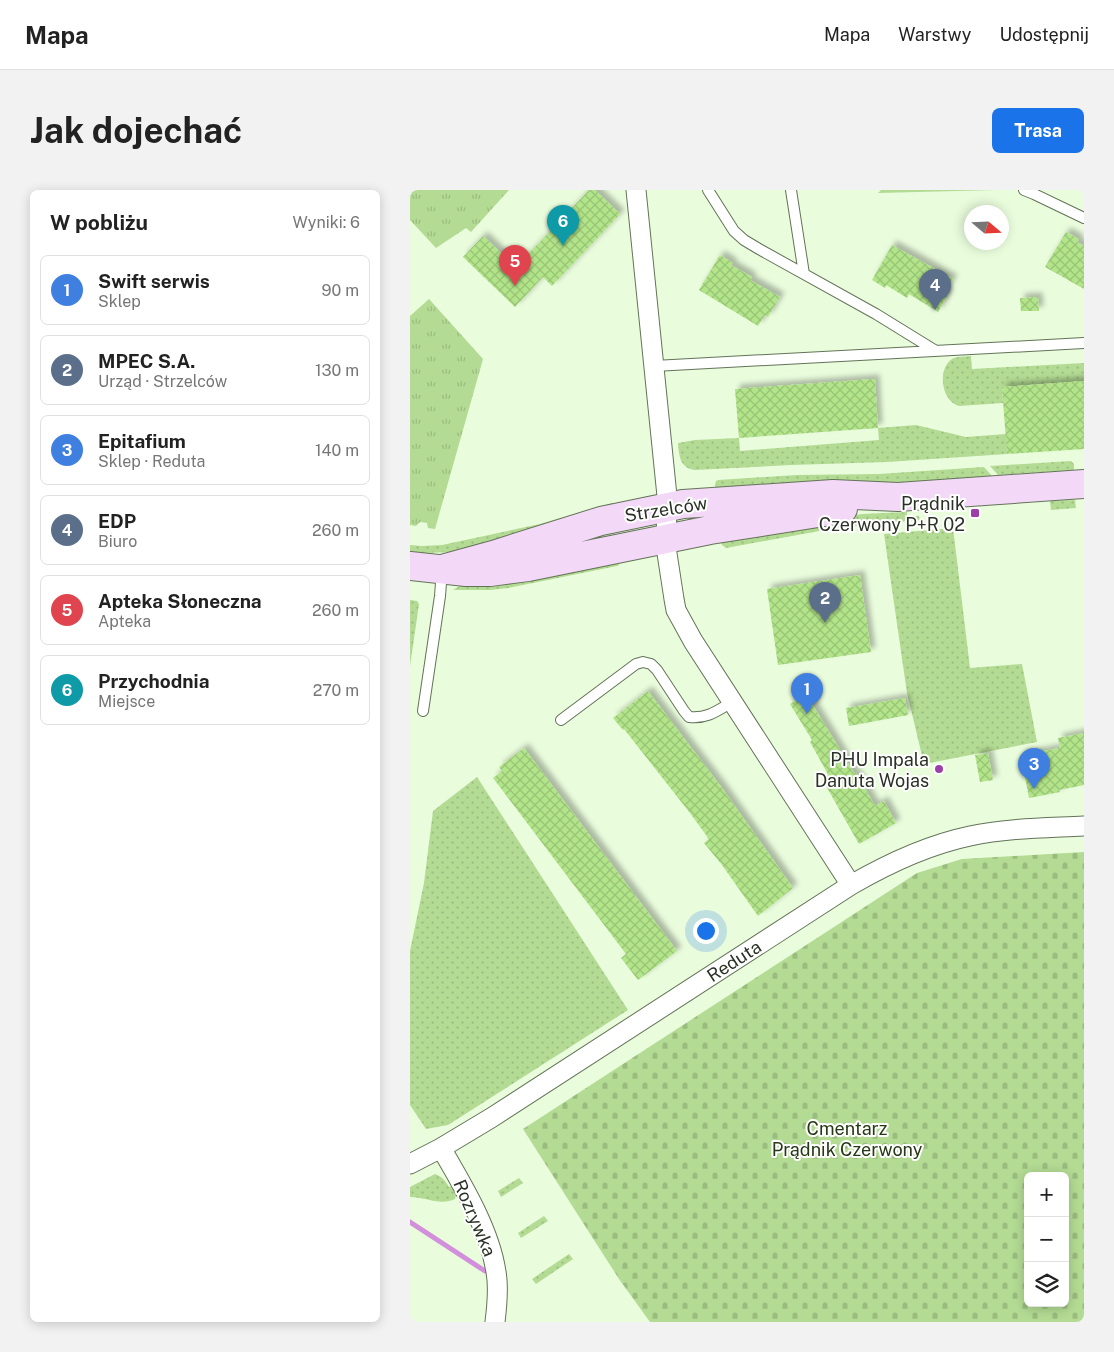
<!DOCTYPE html>
<html lang="pl">
<head>
<meta charset="utf-8">
<style>
  body { margin:0; font-family:"Public Sans",sans-serif; background:#f2f2f2; color:#222 }
  .controls { position:absolute; right:15px; bottom:15px; display:grid; overflow:hidden; border-radius:8px; box-shadow:0 2px 12px #0003 }
  .controls button { width:45px; height:45px; display:grid; place-items:center; padding:0; border:0; border-bottom:1px solid #e0e0e0; background:#fff; color:#222; font:25px sans-serif }
  .compass { position:absolute; left:554px; top:15px; width:45px; height:45px; border-radius:50%; background:#fff; box-shadow:0 2px 12px #0003; rotate:109deg }
  .you { position:absolute; left:295px; top:740px; width:18px; height:18px; margin:-12px; border:4px solid #fff; border-radius:50%; background:#1a73e8; box-shadow:0 0 0 8px #1a73e833 }
  .badge { display:grid; place-items:center; width:32px; height:32px; border-radius:50%; background:#1a73e8; color:#fff; font-size:16px; font-weight:700 }
  .pin { position:absolute; translate:-50% -41px; filter:drop-shadow(0 1px 2px #0008) }
  .pin::after { content:''; position:absolute; top:26px; width:18px; height:15px; background:inherit; clip-path:polygon(0 0,100% 0,50% 100%) }
  .list { margin:0; padding:0; list-style:none }
  h2 { display:flex; justify-content:space-between; align-items:center; height:65px; margin:0; padding:0 20px; font-size:21px }
  h2 small { font-size:16px; font-weight:400; color:#767676 }
  .list li { display:grid; grid-template-columns:32px 1fr auto; gap:15px; align-items:center; box-sizing:border-box; height:70px; margin:0 10px 10px; padding:0 10px; border:1px solid #e0e0e0; border-radius:8px }
  .list b { display:block; font-size:19px; white-space:nowrap }
  .list p { margin:0; font-size:16px; white-space:nowrap; color:#767676 }
  .list em { font-size:16px; font-style:normal; color:#767676 }
  .icon { flex:none; width:28px; height:28px; fill:none; stroke:currentColor; stroke-width:2; stroke-linecap:round; stroke-linejoin:round }
  .map { position:relative; flex:none; width:674px; height:1132px; overflow:hidden; border-radius:8px }
  header { display:flex; align-items:center; gap:30px; box-sizing:border-box; height:70px; padding:0 25px; background:#fff; border-bottom:1px solid #e0e0e0 }
  header strong { font-size:24px }
  nav { display:flex; gap:28px; margin-inline-start:auto; font-size:18px }
  .intro { display:flex; align-items:center; justify-content:space-between; box-sizing:border-box; height:120px; padding:0 30px }
  h1 { margin:0; font-size:35px }
  .button { padding:12px 22px; border-radius:8px; background:#1a73e8; color:#fff; font-size:18px; font-weight:700 }
  main { display:flex; gap:30px; padding:0 30px }
  aside { flex:1; background:#fff; border-radius:8px; box-shadow:0 2px 12px #0003 }
  .map>svg:first-child { display:block }
  .grass { fill:url(#grass-dots) }
  .cemetery { fill:url(#cemetery-stones); fill-rule:evenodd }
  .park { fill:url(#park-tufts) }
  .garden { fill:#b3db93 }
  .lines { fill:none; stroke-linecap:round; stroke-linejoin:round }
  .stream { stroke:#d28fdb; stroke-width:5 }
  .building { fill:url(#building-cross-hatch); filter:url(#shadow) }
  .lane-casing { stroke:#637358; stroke-width:12 }
  .street-casing { stroke:#637358; stroke-width:21 }
  .secondary-casing { stroke:#637358; stroke-width:30 }
  .lane { stroke:#fff; stroke-width:10 }
  .street { stroke:#fff; stroke-width:19 }
  .secondary { stroke:#f3d8f7; stroke-width:28 }
  .poi-dot { fill:#9c3fa9; stroke:#fff; stroke-width:2 }
  .labels { text-anchor:middle; dominant-baseline:central; stroke-width:4; stroke-linejoin:round; paint-order:stroke }
  .poi-label { font-size:18px; fill:#2a3125; stroke:#fff; text-anchor:end }
  .street-label { font-size:18px; fill:#2a3125; stroke:#fff }
  .park-label { font-size:18px; fill:#263915; stroke:#fff }
</style>
</head>
<body>
<header>
<strong>Mapa</strong>
<nav><a>Mapa</a><a>Warstwy</a><a>Udostępnij</a></nav>
</header>
<div class="intro"><h1>Jak dojechać</h1><a class="button">Trasa</a></div>
<main>
<aside>
<h2>W pobliżu<small>Wyniki: 6</small></h2>
<ul class="list">
<li><span class="badge" style="background:#3f7fe0">1</span><div><b>Swift serwis</b><p>Sklep</p></div><em>90 m</em></li>
<li><span class="badge" style="background:#5c6f8a">2</span><div><b>MPEC S.A.</b><p>Urząd · Strzelców</p></div><em>130 m</em></li>
<li><span class="badge" style="background:#3f7fe0">3</span><div><b>Epitafium</b><p>Sklep · Reduta</p></div><em>140 m</em></li>
<li><span class="badge" style="background:#5c6f8a">4</span><div><b>EDP</b><p>Biuro</p></div><em>260 m</em></li>
<li><span class="badge" style="background:#e0444e">5</span><div><b>Apteka Słoneczna</b><p>Apteka</p></div><em>260 m</em></li>
<li><span class="badge" style="background:#0f9aa8">6</span><div><b>Przychodnia</b><p>Miejsce</p></div><em>270 m</em></li>
</ul>
</aside>
<div class="map">
<svg width="674" height="1132" viewBox="0 0 674 1132">
  <defs>
    <pattern id="grass-dots" width="8" height="8" patternUnits="userSpaceOnUse" patternTransform="scale(1.25)"><rect width="8" height="8" fill="#b3db93"/><path d="M2 2h.1M6 6h.1" fill="none" stroke="#9abc7f" stroke-width="1.8" stroke-linecap="round"/></pattern>
    <pattern id="cemetery-stones" width="16" height="16" patternUnits="userSpaceOnUse" patternTransform="scale(1.25)"><rect width="16" height="16" fill="#b3db93"/><path d="M2 7V4a2 2 0 0 1 4 0v3zM10 15v-3a2 2 0 0 1 4 0v3z" fill="#9abc7f"/></pattern>
    <pattern id="park-tufts" width="24" height="20" patternUnits="userSpaceOnUse" patternTransform="scale(1.25)"><rect width="24" height="20" fill="#b3db93"/><path d="M3 7l-1-3M5 7V3M7 7l1-3M15 17l-1-3M17 17v-4M19 17l1-3" fill="none" stroke="#9abc7f"/></pattern>
    <pattern id="building-cross-hatch" width="8" height="8" patternUnits="userSpaceOnUse" patternTransform="scale(1.25)"><rect width="8" height="8" fill="#b2e489"/><path d="M0 0l8 8M0 8l8-8" fill="none" stroke="#99c476"/></pattern>
    <filter id="shadow"><feDropShadow dx="4.5" dy="-4.5" stdDeviation="2.5" flood-color="#0004"/></filter>
  </defs>
  <rect width="100%" height="100%" fill="#e9fcdc"/>
  <path class="grass" d="M 561,166 L 562,179 L 674,173 L 674,191 L 592,197 L 593,213 L 549,216 C 531,211 527,179 542,169 C 547,166 555,167 561,166 Z
    M 506,235 L 556,247 L 596,244 L 597,264 L 477,272 L 381,275 L 285,280 C 270,278 269,266 268,253 L 285,250 L 329,248 L 330,261 L 469,250 L 468,238 Z
    M 661,271 L 664,274 L 664,280 L 588,285 L 580,276 Z
    M 574,277 L 582,286 L 448,295 L 305,300 L 305,295 L 306,291 L 308,290 L 387,285 L 469,284 Z
    M 665,310 L 666,318 L 641,320 L 640,311 Z
    M 202,313 L 206,315 L 46,362 L 12,363 L 0,361 L 0,355 L 12,356 L 32,355 L 130,334 Z
    M 497,322 L 497,326 L 509,326 L 510,330 L 431,337 L 316,358 L 312,355 L 311,349 L 452,324 Z
    M 543,338 L 560,478 L 612,474 L 627,552 L 514,574 L 497,503 L 474,344 Z
    M 209,370 L 209,375 L 207,376 L 98,398 L 80,400 L 43,400 L 53,394 Z
    M 0,410 L 7,411 L 9,414 L 0,476 Z
    M 67,587 L 218,820 L 38,935 L 16,939 L 0,915 L 0,761 L 14,693 L 23,621 Z
    M 25,984 C 33,987 35,991 39,997 L 43,995 L 47,1002 L 45,1009 C 31,1016 15,1007 0,1007 L 0,997 Z
    M 109,988 L 113,993 L 91,1007 L 88,1001 Z
    M 134,1026 L 138,1031 L 111,1048 L 108,1043 Z
    M 159,1064 L 163,1069 L 126,1094 L 122,1089 Z"/>
  <path class="cemetery" d="M 674,662 L 674,1132 L 240,1132 L 209,1089 L 113,939 L 507,683 L 552,669 ZM 618,986 L 655,986 L 655,1113 L 618,1113 Z"/>
  <path class="park" d="M 0,0 L 99,0 L 61,42 L 56,38 L 26,58 L 0,30 Z
    M 19,109 L 73,169 L 25,339 L 18,338 L 17,333 L 10,332 L 6,336 L 0,335 L 0,126 Z"/>
  <path class="garden" d="M 471,0 L 586,0 L 468,3 Z"/>
  <g class="lines">
    <path class="stream" d="M 0,1032 L 75,1081"/>
  </g>
  <path class="building" d="M 179,0 L 185,0 L 210,24 L 142,96 L 133,87 L 105,117 L 53,67 L 73,46 L 106,77 Z
    M 656,42 L 669,49 L 667,52 L 674,56 L 674,99 L 635,77 Z
    M 482,55 L 543,89 L 536,101 L 539,103 L 528,122 L 499,104 L 497,108 L 476,95 L 475,98 L 462,90 Z
    M 310,65 L 323,73 L 321,75 L 342,87 L 340,90 L 370,107 L 358,127 L 355,125 L 348,136 L 289,100 Z
    M 628,107 L 629,121 L 611,121 L 610,108 Z
    M 465,189 L 468,238 L 329,248 L 325,199 Z
    M 674,191 L 674,259 L 597,264 L 592,197 Z
    M 450,385 L 461,462 L 368,475 L 357,399 Z
    M 238,501 L 312,598 L 383,698 L 348,726 L 312,675 L 294,653 L 299,649 L 280,623 L 214,539 L 213,540 L 203,528 Z
    M 396,504 L 446,586 L 446,583 L 465,616 L 474,611 L 486,633 L 449,654 L 412,589 L 419,586 L 400,552 L 402,550 L 380,514 Z
    M 495,508 L 498,525 L 439,536 L 436,518 Z
    M 674,543 L 674,595 L 649,600 L 650,602 L 619,608 L 611,565 L 650,558 L 648,548 Z
    M 114,558 L 267,761 L 228,790 L 211,768 L 216,764 L 83,588 L 92,581 L 89,577 Z
    M 578,563 L 583,590 L 570,592 L 565,565 Z"/>
  <g class="lines">
    <g class="lane-casing">
      <path id="lane" d="M 298,0 L 324,41 L 334,50 L 349,59 L 466,124 L 526,161
        M 381,0 L 394,84
        M 614,0 L 624,4 L 674,28
        M 244,176 L 674,153
        M 13,521 L 30,406 L 32,380
        M 151,530 L 226,474 L 233,472 L 241,474 L 247,480 L 274,521 L 279,527 C 297,529 307,521 322,512"/>
    </g>
    <g class="street-casing">
      <path id="street" d="M 226,0 L 257,306 L 256,357 L 264,409 L 266,420 L 283,451 L 441,695
        M 31,958 C 52,994 80,1040 86,1082 C 89,1098 87,1116 85,1132
        M 0,974 L 31,958 L 81,928 L 441,695 C 479,673 517,655 560,646 C 597,638 636,638 674,636"/>
    </g>
    <g class="secondary-casing">
      <path id="secondary" d="M 0,376 L 56,382 L 80,382 L 118,377 L 300,340 L 433,319
        M 32,379 L 83,365 L 191,331 L 273,314 L 423,304 L 488,307 L 674,294"/>
    </g>
    <use href="#lane" class="lane"/>
    <use href="#street" class="street"/>
    <use href="#secondary" class="secondary"/>
  </g>
  <g class="poi-dot">
    <rect x="560" y="318" width="10" height="10" rx="2.5"/>
    <circle cx="529" cy="579" r="5"/>
  </g>
  <g class="labels">
    <g class="poi-label">
      <text x="555" y="313">Prądnik<tspan x="555" dy="21">Czerwony P+R 02</tspan></text>
      <text x="519" y="569">PHU Impala<tspan x="519" dy="21">Danuta Wojas</tspan></text>
    </g>
    <g class="street-label">
      <text transform="translate(256 319) rotate(-9)">Strzelców</text>
      <text transform="translate(324 771) rotate(-33)">Reduta</text>
      <text transform="translate(65 1028) rotate(67)">Rozrywka</text>
    </g>
    <g class="park-label">
      <text x="437" y="938">Cmentarz<tspan x="437" dy="21">Prądnik Czerwony</tspan></text>
    </g>
  </g>
</svg>
<div class="controls">
<button>+</button>
<button>−</button>
<button><svg class="icon" aria-label="layers" viewBox="0 0 24 24"><path d="M12 4l9 5-9 5-9-5zM3 14l9 5 9-5"/></svg></button>
</div>
<svg class="compass" viewBox="-18 -18 36 36"><path d="M0-13l5 13h-10z" fill="#e53935"/><path d="M0 13l5-13h-10z" fill="#767676"/></svg>
<div class="you"></div>
<div class="pin badge" style="left:397px;top:524px;background:#3f7fe0">1</div>
<div class="pin badge" style="left:415px;top:433px;background:#5c6f8a">2</div>
<div class="pin badge" style="left:624px;top:599px;background:#3f7fe0">3</div>
<div class="pin badge" style="left:525px;top:120px;background:#5c6f8a">4</div>
<div class="pin badge" style="left:105px;top:96px;background:#e0444e">5</div>
<div class="pin badge" style="left:153px;top:56px;background:#0f9aa8">6</div>
</div>
</main>
</body>
</html>
